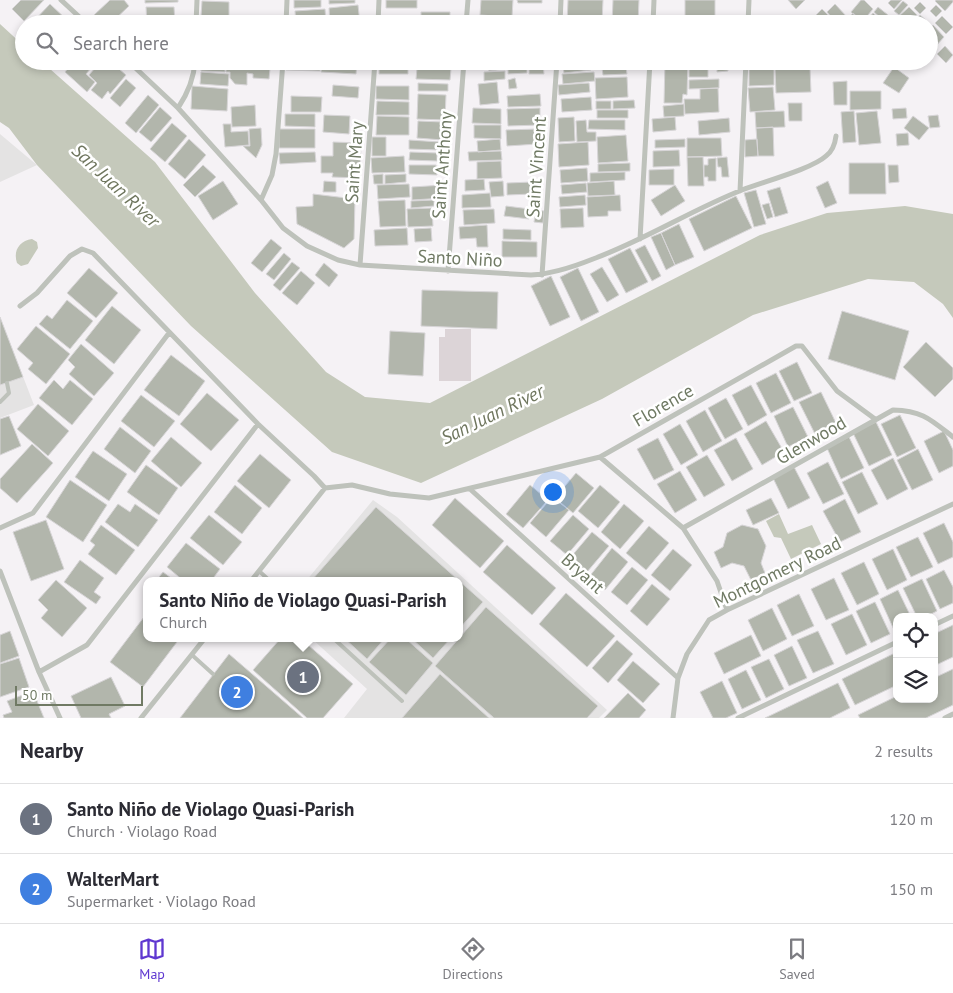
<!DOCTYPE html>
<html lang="en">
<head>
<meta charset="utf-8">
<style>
  body { margin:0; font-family:"PT Sans",sans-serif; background:#f2f2f3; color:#2b2b33 }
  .controls { position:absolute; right:15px; bottom:15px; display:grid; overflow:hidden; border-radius:10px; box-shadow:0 2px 8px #0003 }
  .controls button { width:45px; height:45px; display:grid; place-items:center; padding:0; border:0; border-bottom:1px solid #e1e1e2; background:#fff; color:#2b2b33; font:25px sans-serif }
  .scale { position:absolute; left:15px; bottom:12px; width:128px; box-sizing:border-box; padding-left:5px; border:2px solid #707a64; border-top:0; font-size:14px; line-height:18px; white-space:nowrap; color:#707a64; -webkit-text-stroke:4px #fff; paint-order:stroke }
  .you { position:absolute; left:552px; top:491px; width:18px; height:18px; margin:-12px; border:4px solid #fff; border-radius:50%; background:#1a73e8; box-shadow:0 0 0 8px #1a73e833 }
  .badge { display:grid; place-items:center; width:32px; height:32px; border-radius:50%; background:#5f38d0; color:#fff; font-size:16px; font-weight:700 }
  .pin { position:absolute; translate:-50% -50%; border:2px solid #fff; box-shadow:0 1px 5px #0006 }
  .popup { position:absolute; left:143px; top:577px; width:320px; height:65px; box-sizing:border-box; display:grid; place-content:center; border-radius:10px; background:#fff; filter:drop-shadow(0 1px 4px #0005); font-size:16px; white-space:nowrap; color:#7c7c81 }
  .popup b { font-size:19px; color:#2b2b33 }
  .popup::after { content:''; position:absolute; left:50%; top:100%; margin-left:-10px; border:10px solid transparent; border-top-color:#fff }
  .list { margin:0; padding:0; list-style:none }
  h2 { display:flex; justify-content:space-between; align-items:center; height:65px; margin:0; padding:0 20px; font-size:21px }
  h2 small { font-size:16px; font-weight:400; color:#7c7c81 }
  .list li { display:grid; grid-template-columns:32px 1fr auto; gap:15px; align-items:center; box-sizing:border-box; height:70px; padding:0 20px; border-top:1px solid #e1e1e2 }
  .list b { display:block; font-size:19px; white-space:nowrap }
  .list p { margin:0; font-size:16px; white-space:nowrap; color:#7c7c81 }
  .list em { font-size:16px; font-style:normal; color:#7c7c81 }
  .icon { flex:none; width:28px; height:28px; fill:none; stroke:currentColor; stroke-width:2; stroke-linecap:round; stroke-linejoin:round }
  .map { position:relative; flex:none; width:953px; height:718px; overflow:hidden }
  .search { position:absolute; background:#fff; box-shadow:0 2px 8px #0003; left:15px; right:15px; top:15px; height:55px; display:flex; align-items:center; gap:12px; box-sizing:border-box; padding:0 18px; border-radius:28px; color:#7c7c81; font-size:19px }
  .sheet { height:205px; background:#fff }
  nav { display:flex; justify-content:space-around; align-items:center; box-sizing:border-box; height:70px; border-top:1px solid #e1e1e2; background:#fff; font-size:14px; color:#7c7c81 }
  nav a { display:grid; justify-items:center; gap:2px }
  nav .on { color:#5f38d0 }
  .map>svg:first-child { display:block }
  .built { fill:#e4e3e3 }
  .green { fill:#dcd4d7 }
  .water { fill:#c5c9bb }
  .building { fill:#b2b6ac; stroke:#d7d5d7 }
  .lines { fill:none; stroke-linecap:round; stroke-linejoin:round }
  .lane { stroke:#bec2bb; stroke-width:4 }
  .street { stroke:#bec2bb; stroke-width:5 }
  .labels { text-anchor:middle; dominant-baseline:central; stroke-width:5; stroke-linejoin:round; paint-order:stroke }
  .street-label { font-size:18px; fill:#707a64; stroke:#fff }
  .water-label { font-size:19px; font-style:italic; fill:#6f765e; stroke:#fff }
</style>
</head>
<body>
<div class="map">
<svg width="953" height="718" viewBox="0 0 953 718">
  <rect width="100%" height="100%" fill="#f5f2f5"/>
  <path class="built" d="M 0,134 L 19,150 L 37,165 L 0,182 Z
    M 0,317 L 34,405 L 0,418 Z
    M 373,500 L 397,517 L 607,710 L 599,718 L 344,718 L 367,689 L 311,638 L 459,638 L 459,581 L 306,581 Z"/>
  <path class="green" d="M 445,329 L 471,329 L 471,381 L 439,381 L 439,337 L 445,337 Z"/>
  <path class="water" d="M 0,24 L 24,46 L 24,61 L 41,61 L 155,162 L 255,293 L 326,372 L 365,397 L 430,403 L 760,235 L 827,213 L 905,206 L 953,214 L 953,318 L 943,304 L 914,282 L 868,279 L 753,315 L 602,399 L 421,483 L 332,452 L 191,326 L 37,165 L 9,128 L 0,122 Z
    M 32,239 L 37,242 L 38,248 L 28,264 L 21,266 L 17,263 C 13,251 19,241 32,239 Z
    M 779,514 L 788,534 L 812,525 L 821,544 L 791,559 L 781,538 L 774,537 L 766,521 Z"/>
  <path class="building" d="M 21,0 L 44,0 L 24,21 L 12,9 Z
    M 110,0 L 124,0 L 129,6 L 110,24 L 103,24 L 94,15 Z
    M 145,0 L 178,0 L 178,2 L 145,3 Z
    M 294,0 L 321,0 L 321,7 L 294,8 Z
    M 329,0 L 355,0 L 355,3 L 329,4 Z
    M 386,0 L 417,0 L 417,8 L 386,8 Z
    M 481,0 L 513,0 L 512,17 L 480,15 Z
    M 517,0 L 542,0 L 542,3 L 518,3 Z
    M 568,0 L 603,0 L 602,24 L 567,24 Z
    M 613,0 L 639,0 L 638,24 L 612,24 Z
    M 685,0 L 715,0 L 715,24 L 685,24 Z
    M 788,0 L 805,0 L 796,9 Z
    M 861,0 L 864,0 L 873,9 L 862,22 L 851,12 Z
    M 891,0 L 902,0 L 894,9 L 888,3 Z
    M 936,0 L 953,0 L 953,2 L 945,11 L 935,1 Z
    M 202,1 L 229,2 L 229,18 L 201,17 Z
    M 903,1 L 908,5 L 899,15 L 894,11 Z
    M 920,2 L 926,8 L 920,14 L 914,8 Z
    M 50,4 L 68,21 L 65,24 L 31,24 Z
    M 835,4 L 847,17 L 839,24 L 837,24 L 827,12 Z
    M 358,5 L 360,24 L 330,24 L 329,8 Z
    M 936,5 L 942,11 L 936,17 L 930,11 Z
    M 146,7 L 174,7 L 175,24 L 147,24 Z
    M 878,7 L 888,15 L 883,20 L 874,12 Z
    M 909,7 L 917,15 L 908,24 L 905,24 L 898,17 Z
    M 325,9 L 326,24 L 296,24 L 295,11 Z
    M 822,9 L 830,17 L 824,24 L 818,24 L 813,18 Z
    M 421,12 L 450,12 L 450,24 L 421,24 Z
    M 853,13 L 864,23 L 864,24 L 844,24 Z
    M 873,13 L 880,19 L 876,24 L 865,24 Z
    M 920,15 L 929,23 L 929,24 L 919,24 L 915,20 Z
    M 479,16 L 510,19 L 510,24 L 479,24 Z
    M 942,16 L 953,27 L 946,34 L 935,23 Z
    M 230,17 L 263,17 L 263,24 L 230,24 Z
    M 756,20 L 782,20 L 782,24 L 756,24 Z
    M 200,21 L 229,22 L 229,24 L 200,24 Z
    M 933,25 L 944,37 L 935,47 L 929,41 L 929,29 Z
    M 945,46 L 953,55 L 946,63 L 937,54 Z
    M 74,61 L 97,61 L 86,74 L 95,82 L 87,92 L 65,72 Z
    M 101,61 L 110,61 L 126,75 L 110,94 L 108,91 L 102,99 L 91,90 L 97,83 L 89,75 Z
    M 201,61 L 225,61 L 225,72 L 201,71 Z
    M 226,61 L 266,61 L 266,69 L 270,69 L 269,79 L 253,78 L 253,74 L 247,73 L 247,85 L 235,84 L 230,78 L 230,72 L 226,72 Z
    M 286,61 L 320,61 L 320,71 L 286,70 Z
    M 414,61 L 446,61 L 446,65 L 414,64 Z
    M 488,61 L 505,61 L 506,69 L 489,71 Z
    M 508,61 L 527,61 L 527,73 L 508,74 Z
    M 529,61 L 543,61 L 544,74 L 529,74 Z
    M 562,61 L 590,61 L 591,70 L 564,73 Z
    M 665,61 L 688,61 L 687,95 L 683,94 L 682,103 L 664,103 Z
    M 695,61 L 727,61 L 728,71 L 717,72 L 717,66 L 695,67 Z
    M 322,62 L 357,64 L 356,74 L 321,72 Z
    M 379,63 L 408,63 L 408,74 L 379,74 Z
    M 626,67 L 627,74 L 603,75 L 602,68 Z
    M 689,67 L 708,67 L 708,77 L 689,77 Z
    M 894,67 L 909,78 L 899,93 L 883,83 Z
    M 417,68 L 451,69 L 450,80 L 416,79 Z
    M 774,68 L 774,85 L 749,86 L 749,69 Z
    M 810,68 L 811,92 L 776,93 L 775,69 Z
    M 505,71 L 505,79 L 484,81 L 484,72 Z
    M 201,72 L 229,74 L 228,86 L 200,84 Z
    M 594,72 L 595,81 L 563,84 L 562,74 Z
    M 627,77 L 628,97 L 596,99 L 595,78 Z
    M 515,78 L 517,88 L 509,89 L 508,80 Z
    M 126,79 L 136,88 L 120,107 L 110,98 Z
    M 719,79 L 719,88 L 689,89 L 689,80 Z
    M 847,81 L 847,105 L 834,105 L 833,82 Z
    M 497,82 L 499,103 L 480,105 L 478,84 Z
    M 418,83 L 448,84 L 448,91 L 418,91 Z
    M 589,83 L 590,92 L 559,95 L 558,85 Z
    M 333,85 L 359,87 L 358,98 L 332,96 Z
    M 192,86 L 228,89 L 227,111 L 191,109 Z
    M 376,86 L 409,86 L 409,100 L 376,99 Z
    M 773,87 L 775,110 L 750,112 L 748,88 Z
    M 718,88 L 719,112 L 685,114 L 684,99 L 700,99 L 700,89 Z
    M 850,91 L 881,91 L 881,109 L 850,110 Z
    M 418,94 L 446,95 L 445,120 L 417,119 Z
    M 540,94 L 541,106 L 508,107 L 507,96 Z
    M 148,95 L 159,105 L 136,133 L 125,123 Z
    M 291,96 L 322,97 L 321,112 L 291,112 Z
    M 591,97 L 592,110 L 562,112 L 561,99 Z
    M 634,100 L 635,108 L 613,109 L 613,101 Z
    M 377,101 L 409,102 L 409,115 L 376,115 Z
    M 596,101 L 611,101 L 611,109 L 596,109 Z
    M 788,103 L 802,103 L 802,121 L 789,121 Z
    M 684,104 L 684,116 L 664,117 L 663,106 Z
    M 255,105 L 256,126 L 232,127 L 231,107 Z
    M 160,107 L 172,118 L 151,142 L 139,132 Z
    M 473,108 L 501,109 L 501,124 L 472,123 Z
    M 540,108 L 540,125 L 508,126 L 507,109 Z
    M 906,108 L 907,118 L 893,119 L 892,109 Z
    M 597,110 L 628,110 L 628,118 L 597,118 Z
    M 784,111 L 785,127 L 756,128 L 755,112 Z
    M 854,111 L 856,142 L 843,143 L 841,112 Z
    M 877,111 L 881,143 L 859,145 L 856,113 Z
    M 285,114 L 315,114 L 315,127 L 285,126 Z
    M 324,115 L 350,116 L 349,134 L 323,132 Z
    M 938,115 L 940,127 L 930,128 L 928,116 Z
    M 377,116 L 409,117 L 409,135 L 376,135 Z
    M 913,116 L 929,128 L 919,140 L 904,128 Z
    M 574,117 L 575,141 L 559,142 L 558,118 Z
    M 675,117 L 676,130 L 653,132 L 652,119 Z
    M 729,118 L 730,132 L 699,135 L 698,121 Z
    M 586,120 L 587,132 L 596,132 L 596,141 L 577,142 L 576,121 Z
    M 589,120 L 625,120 L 625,130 L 588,129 Z
    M 418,121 L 443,122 L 443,140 L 417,138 Z
    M 172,123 L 187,136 L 165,162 L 150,149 Z
    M 223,124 L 231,124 L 231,132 L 248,131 L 249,145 L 225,147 Z
    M 474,125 L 501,125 L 501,139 L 474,138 Z
    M 773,127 L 774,156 L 758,156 L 756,128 Z
    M 261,128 L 262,145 L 256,158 L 243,146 L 250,146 L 249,129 Z
    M 279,129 L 315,129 L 315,148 L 279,148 Z
    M 537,129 L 538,144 L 507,146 L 506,130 Z
    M 908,133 L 909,145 L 897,146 L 896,134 Z
    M 626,135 L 628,161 L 598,163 L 597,137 Z
    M 372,137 L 386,137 L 386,156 L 372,156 Z
    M 687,138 L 721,138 L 722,156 L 687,157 Z
    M 189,139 L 206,155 L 185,179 L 168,164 Z
    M 500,139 L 501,150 L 478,152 L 477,141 Z
    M 685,139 L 685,147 L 655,148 L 655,140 Z
    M 757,139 L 758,156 L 745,157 L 745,140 Z
    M 409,140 L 440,142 L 439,150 L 409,149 Z
    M 333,142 L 361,143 L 360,178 L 332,177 L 333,173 L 321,173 L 321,156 L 333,156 Z
    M 588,142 L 589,165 L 559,167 L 558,144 Z
    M 679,150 L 680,166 L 653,167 L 653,151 Z
    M 501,151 L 502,160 L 469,161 L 468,152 Z
    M 315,152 L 316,162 L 280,164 L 279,153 Z
    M 410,152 L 437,153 L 437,161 L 409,160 Z
    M 404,156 L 405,172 L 372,173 L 371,158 Z
    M 687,157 L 703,157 L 704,186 L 688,186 Z
    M 727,157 L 729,177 L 722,177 L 721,167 L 718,167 L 717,158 Z
    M 716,158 L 716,181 L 708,181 L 708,177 L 704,177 L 704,165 L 708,165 L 708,159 Z
    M 501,161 L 502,178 L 477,179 L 477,162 Z
    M 630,163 L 630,171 L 598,172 L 598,164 Z
    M 849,163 L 885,163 L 886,194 L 849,194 Z
    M 203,165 L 216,177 L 195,197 L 183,185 Z
    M 409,165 L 436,165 L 437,175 L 409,174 Z
    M 888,165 L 898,165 L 899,182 L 889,183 Z
    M 587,168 L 588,181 L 561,183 L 560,170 Z
    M 674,169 L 674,185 L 649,185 L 649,170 Z
    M 625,172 L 625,180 L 590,182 L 590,173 Z
    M 383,174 L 383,184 L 374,184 L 373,175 Z
    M 406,174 L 406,182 L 385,184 L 385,175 Z
    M 484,179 L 485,190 L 465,191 L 465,180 Z
    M 223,181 L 238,204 L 213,220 L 198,196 Z
    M 324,181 L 336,182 L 336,192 L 323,192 Z
    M 503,181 L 504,196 L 491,197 L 489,182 Z
    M 614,181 L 615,195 L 588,196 L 587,183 Z
    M 828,181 L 837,203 L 825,208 L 816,187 Z
    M 532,182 L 532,194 L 507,195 L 507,183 Z
    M 586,183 L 587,192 L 562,194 L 561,185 Z
    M 409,184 L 410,197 L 378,199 L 377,185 Z
    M 444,185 L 444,198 L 412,200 L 412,187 Z
    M 675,185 L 685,201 L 661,216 L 651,200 Z
    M 780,187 L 788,213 L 775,217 L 767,191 Z
    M 756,190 L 766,224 L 754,227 L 744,193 Z
    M 490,193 L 491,207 L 462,208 L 462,195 Z
    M 313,194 L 355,199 L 354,239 L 344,248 L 297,224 L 296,207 L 313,206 Z
    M 585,195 L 586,205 L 560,207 L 559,197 Z
    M 620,195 L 621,211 L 608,211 L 608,216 L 588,217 L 587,197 Z
    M 736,196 L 752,228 L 704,251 L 689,219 Z
    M 405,200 L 406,226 L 380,227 L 378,201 Z
    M 434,200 L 434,206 L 411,208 L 411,201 Z
    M 769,203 L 773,217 L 767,219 L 762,205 Z
    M 506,206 L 530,209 L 529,219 L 504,216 Z
    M 432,208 L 433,226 L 408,227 L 407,209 Z
    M 583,208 L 584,227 L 561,228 L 560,209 Z
    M 494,209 L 495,223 L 464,225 L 463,210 Z
    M 536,210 L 544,211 L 543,223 L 534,222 Z
    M 679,224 L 694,257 L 675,265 L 661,233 Z
    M 487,225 L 488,247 L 477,247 L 476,238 L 460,239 L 459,227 Z
    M 407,228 L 408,245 L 375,246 L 374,230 Z
    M 431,228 L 432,241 L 415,242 L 414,229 Z
    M 503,229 L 531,230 L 531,240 L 503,239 Z
    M 661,233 L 675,265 L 666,270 L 651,237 Z
    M 271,239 L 282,248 L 262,272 L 251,263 Z
    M 502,241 L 537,242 L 537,257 L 502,257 Z
    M 645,245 L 661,276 L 652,281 L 635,250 Z
    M 630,248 L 648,282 L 626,293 L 608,259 Z
    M 284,253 L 291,259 L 274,280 L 266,274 Z
    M 292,262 L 300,268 L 280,291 L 273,285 Z
    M 324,263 L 338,275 L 329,287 L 315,275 Z
    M 602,267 L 619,295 L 607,302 L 590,274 Z
    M 89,268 L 118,293 L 96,318 L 67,293 Z
    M 578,268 L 599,312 L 581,321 L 560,277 Z
    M 301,271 L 315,283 L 297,305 L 282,293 Z
    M 551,276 L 570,317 L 550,326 L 531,286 Z
    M 422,290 L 498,292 L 497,329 L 421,326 Z
    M 67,300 L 93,321 L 70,349 L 39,324 L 47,315 L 52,319 Z
    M 112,306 L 141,330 L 114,364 L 85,340 Z
    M 842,311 L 909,331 L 895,380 L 828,359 Z
    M 0,317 L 23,377 L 0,385 Z
    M 36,326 L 70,354 L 46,384 L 28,369 L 33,363 L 17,349 Z
    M 390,331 L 425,333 L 423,376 L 388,374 Z
    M 926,342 L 953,368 L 953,379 L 935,397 L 903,367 Z
    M 81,344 L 114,373 L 94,396 L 69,374 L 75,367 L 68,360 Z
    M 171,355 L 205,381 L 179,416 L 144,390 Z
    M 797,362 L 812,393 L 794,401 L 779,371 Z
    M 776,373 L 791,403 L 771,413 L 756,383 Z
    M 54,380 L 63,389 L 70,380 L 93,399 L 72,425 L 39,398 Z
    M 751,385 L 767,415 L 748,426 L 732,395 Z
    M 821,392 L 836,423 L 815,434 L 799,402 Z
    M 207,393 L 239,420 L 211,451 L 180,424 Z
    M 141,395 L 175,421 L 154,447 L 121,421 Z
    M 726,398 L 743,429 L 725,439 L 708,408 Z
    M 38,404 L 69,431 L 48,456 L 17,429 Z
    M 793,407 L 808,437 L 788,447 L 774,416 Z
    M 705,410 L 722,441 L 703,452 L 686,421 Z
    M 900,415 L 916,448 L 897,457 L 881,424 Z
    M 9,416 L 21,446 L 0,455 L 0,419 Z
    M 766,421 L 784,452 L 762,465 L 744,434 Z
    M 876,422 L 892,455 L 869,466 L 853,433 Z
    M 680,424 L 698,455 L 681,465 L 663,434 Z
    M 120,427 L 151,451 L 135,473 L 104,449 Z
    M 944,431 L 953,450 L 953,466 L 939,473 L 924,441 Z
    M 171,437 L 202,463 L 181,487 L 151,461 Z
    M 849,437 L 864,468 L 841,479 L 827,448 Z
    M 658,438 L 674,470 L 654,480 L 637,449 Z
    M 736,438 L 753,469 L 732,481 L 714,450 Z
    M 32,444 L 53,463 L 17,503 L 0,488 L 0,479 Z
    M 918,449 L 933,480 L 912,490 L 897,460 Z
    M 93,451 L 127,474 L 109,501 L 75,477 Z
    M 260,454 L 291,480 L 269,508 L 237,481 Z
    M 707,455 L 725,485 L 704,497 L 686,467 Z
    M 893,458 L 908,489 L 887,500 L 871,470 Z
    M 828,462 L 844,494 L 823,504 L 807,473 Z
    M 146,465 L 178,488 L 159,515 L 127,492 Z
    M 794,467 L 810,498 L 788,509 L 773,478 Z
    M 680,471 L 697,500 L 675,513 L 657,484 Z
    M 862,472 L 878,504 L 858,514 L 842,482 Z
    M 576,473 L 594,488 L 573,513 L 555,498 Z
    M 70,480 L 107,505 L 83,542 L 46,517 Z
    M 235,485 L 262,508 L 242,534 L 214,512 Z
    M 530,485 L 548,500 L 523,528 L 506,514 Z
    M 600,485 L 620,502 L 598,528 L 578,511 Z
    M 552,497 L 569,510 L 546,537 L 530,523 Z
    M 455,498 L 504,541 L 480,568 L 432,525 Z
    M 771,498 L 779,513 L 753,525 L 746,510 Z
    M 845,499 L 861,532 L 840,542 L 823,511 Z
    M 118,504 L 130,512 L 135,504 L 158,520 L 138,547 L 105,522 Z
    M 624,504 L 644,521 L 620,549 L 601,532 Z
    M 376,507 L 483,602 L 459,629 L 459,581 L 311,581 Z
    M 209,515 L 242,542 L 223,565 L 190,538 Z
    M 573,515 L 589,529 L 567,555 L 550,541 Z
    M 46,520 L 64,569 L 31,581 L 13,532 Z
    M 944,523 L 953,542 L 953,557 L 938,564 L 923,533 Z
    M 101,525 L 135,550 L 116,575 L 88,554 L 95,545 L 90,541 Z
    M 742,525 L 758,529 L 766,546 L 761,563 L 765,573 L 751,580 L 744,566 L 732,563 L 721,568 L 714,552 L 723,547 L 727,533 Z
    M 649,526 L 669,543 L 646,570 L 626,553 Z
    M 592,532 L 609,546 L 587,572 L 570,558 Z
    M 918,537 L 933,567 L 911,577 L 896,547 Z
    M 186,543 L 220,569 L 211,581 L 184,581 L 167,567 Z
    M 507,545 L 556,588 L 532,615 L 483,572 Z
    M 612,548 L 628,562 L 605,590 L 589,577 Z
    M 673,549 L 692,565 L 670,591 L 651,575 Z
    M 893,549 L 907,580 L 887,590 L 872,559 Z
    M 80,560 L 104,578 L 94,592 L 101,597 L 96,604 L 64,582 Z
    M 864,562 L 879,594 L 857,605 L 841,573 Z
    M 632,567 L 648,580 L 627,605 L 611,592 Z
    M 944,570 L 953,587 L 953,603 L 940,609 L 926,579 Z
    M 163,572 L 175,581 L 156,581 Z
    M 834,578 L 849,610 L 826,620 L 811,589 Z
    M 922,579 L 937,611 L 925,617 L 917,617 L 903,588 Z
    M 56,580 L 87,608 L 62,637 L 41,618 L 48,610 L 38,600 Z
    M 652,584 L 670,599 L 647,626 L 630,611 Z
    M 898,590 L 911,617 L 897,617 L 897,631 L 895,632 L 880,599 Z
    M 566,593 L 615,636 L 587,667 L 539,624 Z
    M 799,594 L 814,626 L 792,636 L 777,605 Z
    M 875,602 L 890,634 L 871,643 L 856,611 Z
    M 486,607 L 598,706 L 587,718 L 494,718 L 435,666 Z
    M 772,608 L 787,639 L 763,651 L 748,620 Z
    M 147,613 L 147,638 L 180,638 L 143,687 L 110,662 Z
    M 852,614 L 867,645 L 846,655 L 831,624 Z
    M 953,625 L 953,657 L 934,666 L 934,634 Z
    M 10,631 L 19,656 L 0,663 L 0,635 Z
    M 818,631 L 834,664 L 813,673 L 797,640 Z
    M 751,635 L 761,656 L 724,674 L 714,653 Z
    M 281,638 L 300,638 L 353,684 L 323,718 L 307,718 L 253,670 Z
    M 344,638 L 385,638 L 367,659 Z
    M 391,638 L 405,638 L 433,663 L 406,695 L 369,662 Z
    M 411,638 L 451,638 L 433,658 Z
    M 617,640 L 633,654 L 608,683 L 592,668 Z
    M 792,646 L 807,678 L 789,686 L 774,655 Z
    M 897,652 L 897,685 L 855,705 L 842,679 Z
    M 229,654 L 303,718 L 180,718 Z
    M 19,658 L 29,687 L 0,697 L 0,664 Z
    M 769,659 L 784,689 L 766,698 L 751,667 Z
    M 633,661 L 660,684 L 643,703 L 617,680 Z
    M 953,669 L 953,705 L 926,718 L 860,718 L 858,715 L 897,696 L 897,699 L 934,699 L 934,678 Z
    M 746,670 L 761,700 L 742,709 L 728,679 Z
    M 440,674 L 489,718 L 402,718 Z
    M 111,677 L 125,706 L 109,714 L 111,718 L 81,718 L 71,696 Z
    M 722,681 L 737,713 L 726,718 L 713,718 L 700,692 Z
    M 838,683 L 850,708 L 830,718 L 765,718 Z
    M 33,691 L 44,718 L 4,718 L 3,715 L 12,712 L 7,701 Z
    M 628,693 L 646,710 L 639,718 L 604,718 Z"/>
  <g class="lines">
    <path class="lane" d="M 0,402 L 9,393 L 7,383
      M 259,571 L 270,581
      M 333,638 L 402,701
      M 192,655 L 213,674"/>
    <path class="street" d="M 61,0 L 87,24
      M 196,24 L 197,0
      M 286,24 L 287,0
      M 378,24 L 379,0
      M 466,24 L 468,0
      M 560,24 L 561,0
      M 653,24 L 654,0
      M 748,24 L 749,0
      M 128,61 L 178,108 L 261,200 L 283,228 L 307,246 L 338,260 L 360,265 L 531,275 C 552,274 573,267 593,259 C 645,240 691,210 742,190 C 762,182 812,169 826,156 C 833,151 835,144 836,136
      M 178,108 C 188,93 194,79 195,61
      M 740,191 L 746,61
      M 261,200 L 272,175 L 276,154 L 283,61
      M 640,239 L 650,61
      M 360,265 L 375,61
      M 448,271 L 464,61
      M 542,275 L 557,61
      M 20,306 L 37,293 L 70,256 L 82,249 L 93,253 L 258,424 L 314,476 L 325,488
      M 600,457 L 683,528 L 717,581 L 727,610
      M 470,489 L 678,678
      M 0,528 L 33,513 L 169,333
      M 683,528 L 893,410 C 923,411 930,419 953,437
      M 0,571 L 39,672 L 60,718
      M 251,581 L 325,488 L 352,485 L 390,494 L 429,498 L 600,457 L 796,346 L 802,346 L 837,391 L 875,419
      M 934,625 L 953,616
      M 39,672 L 87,645 L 258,424
      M 141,718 L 205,638
      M 673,718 L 678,678 L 687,654 L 709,620 L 727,610 L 953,504
      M 738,718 L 897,642
      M 945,718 L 953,714"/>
  </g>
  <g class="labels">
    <g class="street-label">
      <text transform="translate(354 162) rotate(-86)">Saint Mary</text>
      <text transform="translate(442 165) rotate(-86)">Saint Anthony</text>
      <text transform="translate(536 167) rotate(-86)">Saint Vincent</text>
      <text transform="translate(460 258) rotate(3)">Santo Niño</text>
      <text transform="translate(663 405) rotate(-30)">Florence</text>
      <text transform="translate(811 440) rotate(-30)">Glenwood</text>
      <text transform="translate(777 572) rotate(-26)">Montgomery Road</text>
      <text transform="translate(583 573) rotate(42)">Bryant</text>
    </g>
    <g class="water-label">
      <text transform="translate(116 185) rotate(43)">San Juan River</text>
      <text transform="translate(492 414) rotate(-26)">San Juan River</text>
    </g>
  </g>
</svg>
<div class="controls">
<button><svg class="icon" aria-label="locate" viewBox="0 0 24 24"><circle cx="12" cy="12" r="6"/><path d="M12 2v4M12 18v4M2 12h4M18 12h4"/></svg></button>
<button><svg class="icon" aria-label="layers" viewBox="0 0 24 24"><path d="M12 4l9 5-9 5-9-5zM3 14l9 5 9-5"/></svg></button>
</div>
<div class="scale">50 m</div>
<div class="you"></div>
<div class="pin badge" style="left:303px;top:677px;background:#6b7280">1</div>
<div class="popup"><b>Santo Niño de Violago Quasi-Parish</b>Church</div>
<div class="pin badge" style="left:237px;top:692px;background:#3f7fe0">2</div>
<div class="search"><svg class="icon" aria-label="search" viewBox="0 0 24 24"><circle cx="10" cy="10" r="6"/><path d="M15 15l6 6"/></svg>Search here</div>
</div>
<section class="sheet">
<h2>Nearby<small>2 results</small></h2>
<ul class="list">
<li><span class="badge" style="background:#6b7280">1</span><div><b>Santo Niño de Violago Quasi-Parish</b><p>Church · Violago Road</p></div><em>120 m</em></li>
<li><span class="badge" style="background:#3f7fe0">2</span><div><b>WalterMart</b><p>Supermarket · Violago Road</p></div><em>150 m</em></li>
</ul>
</section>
<nav>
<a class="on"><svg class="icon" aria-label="map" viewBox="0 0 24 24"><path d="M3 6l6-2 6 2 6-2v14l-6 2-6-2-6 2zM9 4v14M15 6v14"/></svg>Map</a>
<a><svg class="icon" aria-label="directions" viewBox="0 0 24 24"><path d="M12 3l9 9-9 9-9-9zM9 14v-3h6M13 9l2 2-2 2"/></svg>Directions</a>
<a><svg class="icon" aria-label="saved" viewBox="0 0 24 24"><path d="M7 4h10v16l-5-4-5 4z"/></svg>Saved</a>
</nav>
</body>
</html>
